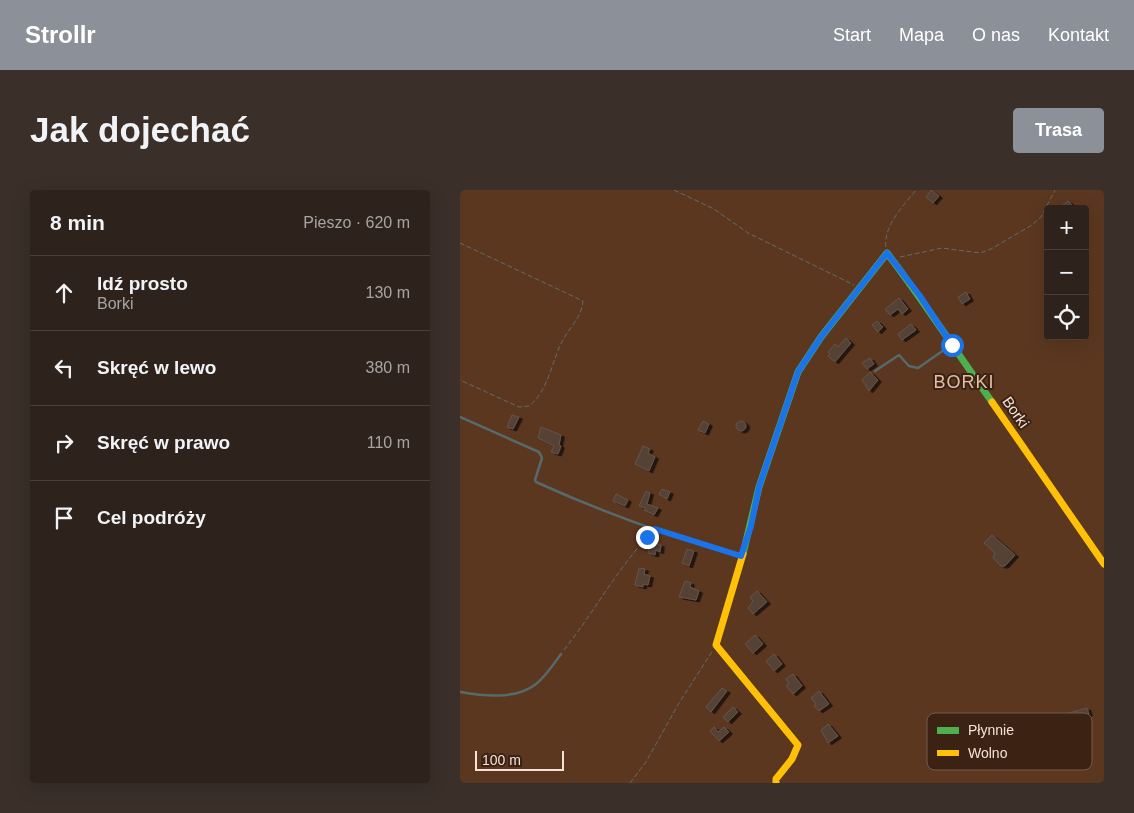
<!DOCTYPE html>
<html lang="pl">
<head>
<meta charset="utf-8">
<style>
  body { margin:0; font-family:Helvetica,sans-serif; background:#3a2f29; color:#f1f3f6 }
  .controls { position:absolute; right:15px; top:15px; display:grid; overflow:hidden; border-radius:5px; box-shadow:0 5px 20px #0002 }
  .controls button { width:45px; height:45px; display:grid; place-items:center; padding:0; border:0; border-bottom:1px solid #49403b; background:#2e231c; color:#f1f3f6; font:25px sans-serif }
  .scale { position:absolute; left:15px; bottom:12px; width:89px; box-sizing:border-box; padding-left:5px; border:2px solid #f4e2d7; border-top:0; font-size:14px; line-height:18px; white-space:nowrap; color:#f4e2d7; -webkit-text-stroke:4px #3c2212; paint-order:stroke }
  .stop { position:absolute; width:15px; height:15px; margin:-11px; border:4px solid #1a73e8; border-radius:50%; background:#fff }
  .stop.end { background:#1a73e8; border-color:#fff; box-shadow:0 1px 5px #0008 }
  .list { margin:0; padding:0; list-style:none }
  h2 { display:flex; justify-content:space-between; align-items:center; height:65px; margin:0; padding:0 20px; font-size:21px }
  h2 small { font-size:16px; font-weight:400; color:#a7a4a3 }
  .list li { display:grid; grid-template-columns:32px 1fr auto; gap:15px; align-items:center; box-sizing:border-box; height:75px; padding:0 20px; border-top:1px solid #49403b }
  .list b { display:block; font-size:19px; white-space:nowrap }
  .list p { margin:0; font-size:16px; white-space:nowrap; color:#a7a4a3 }
  .list em { font-size:16px; font-style:normal; color:#a7a4a3 }
  .icon { flex:none; width:28px; height:28px; fill:none; stroke:currentColor; stroke-width:2; stroke-linecap:round; stroke-linejoin:round }
  .map { position:relative; flex:none; width:644px; height:593px; overflow:hidden; border-radius:5px }
  header { display:flex; align-items:center; gap:30px; box-sizing:border-box; height:70px; padding:0 25px; background:#8c9099; color:#fff }
  header strong { font-size:24px }
  nav { display:flex; gap:28px; margin-inline-start:auto; font-size:18px }
  .intro { display:flex; align-items:center; justify-content:space-between; box-sizing:border-box; height:120px; padding:0 30px }
  h1 { margin:0; font-size:35px }
  .button { padding:12px 22px; border-radius:5px; background:#8c9099; color:#fff; font-size:18px; font-weight:700 }
  main { display:flex; gap:30px; padding:0 30px }
  aside { flex:1; background:#2e231c; border-radius:5px; box-shadow:0 5px 20px #0002 }
  .map>svg:first-child { display:block }
  .green { fill:#5b3720; fill-rule:evenodd }
  .building { fill:#564336; stroke:#61554d; filter:url(#shadow) }
  .lines { fill:none; stroke-linecap:round; stroke-linejoin:round }
  .path { stroke:#636c6c; stroke-width:1; stroke-dasharray:5 2.5; stroke-linecap:butt }
  .lane { stroke:#566a6c; stroke-width:2.5 }
  .fast { stroke:#4caf50; stroke-width:7 }
  .slow { stroke:#ffc107; stroke-width:7 }
  .route { stroke:#1a73e8; stroke-width:6 }
  .labels { text-anchor:middle; dominant-baseline:central; stroke-width:4; stroke-linejoin:round; paint-order:stroke }
  .street-label { font-size:15px; fill:#f4e2d7; stroke:#3c2212 }
  .quarter-label { font-size:18px; letter-spacing:1px; fill:#e1bfaa; stroke:#3c2212 }
  .key { fill:#3c2212; stroke:#735c4d; stroke-width:1 }
  .key-label { font-size:14px; fill:#f4e2d7 }
</style>
</head>
<body>
<header>
<strong>Strollr</strong>
<nav><a>Start</a><a>Mapa</a><a>O nas</a><a>Kontakt</a></nav>
</header>
<div class="intro"><h1>Jak dojechać</h1><a class="button">Trasa</a></div>
<main>
<aside>
<h2>8 min<small>Pieszo · 620 m</small></h2>
<ul class="list">
<li><svg class="icon" aria-label="ahead" viewBox="0 0 24 24"><path d="M12 20V5M6 11l6-6 6 6"/></svg><div><b>Idź prosto</b><p>Borki</p></div><em>130 m</em></li>
<li><svg class="icon" aria-label="left" viewBox="0 0 24 24"><path d="M17 20v-9H6M10 6l-5 5 5 5"/></svg><div><b>Skręć w lewo</b></div><em>380 m</em></li>
<li><svg class="icon" aria-label="right" viewBox="0 0 24 24"><path d="M7 20v-9h11M14 6l5 5-5 5"/></svg><div><b>Skręć w prawo</b></div><em>110 m</em></li>
<li><svg class="icon" aria-label="arrive" viewBox="0 0 24 24"><path d="M6 21V4h12l-3 4 3 4H6"/></svg><div><b>Cel podróży</b></div></li>
</ul>
</aside>
<div class="map">
<svg width="644" height="593" viewBox="0 0 644 593">
  <defs>
    <filter id="shadow"><feDropShadow dx="3.5" dy="2" stdDeviation="0" flood-color="#0009"/></filter>
  </defs>
  <rect width="100%" height="100%" fill="#3d2f26"/>
  <path class="green" d="M 0,0 L 644,0 L 644,593 L 0,593 ZM 588,19 L 625,19 L 625,146 L 588,146 Z"/>
  <path class="building" d="M 471,0 L 479,6 L 473,13 L 466,7 Z
    M 608,11 L 611,14 L 614,19 L 604,19 L 602,16 Z
    M 506,102 L 510,109 L 502,114 L 498,107 Z
    M 439,108 L 448,119 L 442,124 L 438,119 L 430,125 L 425,119 Z
    M 417,131 L 423,137 L 418,142 L 412,135 Z
    M 451,134 L 456,140 L 442,150 L 438,144 Z
    M 386,148 L 391,153 L 375,172 L 368,166 L 370,164 L 368,162 L 375,154 L 378,157 Z
    M 410,168 L 414,174 L 407,179 L 402,173 Z
    M 410,182 L 418,190 L 409,201 L 402,190 Z
    M 52,225 L 59,227 L 53,239 L 47,237 Z
    M 243,231 L 249,234 L 245,243 L 238,240 Z
    M276 236a5 5 0 1 1 10 0a5 5 0 1 1-10 0Z
    M 81,237 L 101,245 L 99,255 L 101,256 L 98,264 L 91,262 L 94,256 L 78,248 Z
    M 183,256 L 190,259 L 188,263 L 195,267 L 189,281 L 175,274 Z
    M 202,299 L 210,302 L 207,309 L 199,304 Z
    M 186,301 L 190,303 L 187,314 L 198,318 L 194,325 L 184,320 L 185,318 L 179,316 Z
    M 156,304 L 168,310 L 165,316 L 153,311 Z
    M 532,345 L 555,365 L 545,376 L 541,376 L 533,368 L 535,363 L 524,353 Z
    M 190,352 L 201,355 L 200,362 L 196,360 L 195,365 L 188,363 Z
    M 227,359 L 234,361 L 229,376 L 222,373 Z
    M 179,378 L 185,379 L 184,384 L 190,386 L 188,395 L 183,394 L 183,397 L 175,395 Z
    M 225,391 L 231,393 L 230,397 L 239,401 L 236,410 L 219,407 Z
    M 297,401 L 307,412 L 293,424 L 288,418 L 293,411 L 290,407 Z
    M 295,445 L 303,454 L 293,463 L 285,454 Z
    M 314,464 L 322,474 L 314,481 L 306,471 Z
    M 333,484 L 342,496 L 333,504 L 326,496 L 329,494 L 326,489 Z
    M 262,498 L 267,501 L 251,522 L 246,517 Z
    M 359,501 L 369,514 L 359,521 L 354,516 L 356,514 L 351,508 Z
    M 273,517 L 278,522 L 268,532 L 263,527 Z
    M 627,518 L 629,524 L 625,525 L 626,532 L 618,534 L 616,527 L 610,529 L 609,523 Z
    M 368,534 L 378,546 L 368,553 L 361,540 Z
    M 254,537 L 258,542 L 264,537 L 269,542 L 259,551 L 250,541 Z"/>
  <g class="lines">
    <path class="path" d="M 214,0 L 254,19 L 288,43 L 394,95
      M 0,53 L 123,111 C 122,126 111,136 104,148 C 92,168 89,201 69,216 L 59,217 L 0,190
      M 426,57 C 423,36 444,15 456,0
      M 440,67 L 482,58 L 520,63 L 531,59 L 572,35 L 581,27 L 595,0
      M 104,460 C 134,422 157,379 191,343
      M 170,593 L 186,572 L 219,513 L 253,460"/>
    <path class="lane" d="M 415,181 L 439,165 L 449,176 L 458,178 L 491,155
      M 0,227 L 79,262 L 82,268 L 75,290 L 76,292 C 142,322 211,347 281,366
      M 0,502 C 23,506 56,510 76,494 C 86,486 93,475 101,464"/>
    <path class="fast" d="M 283,364 L 299,297 L 338,182 L 361,147 L 427,63 C 464,111 497,163 532,212"/>
    <path class="slow" d="M 532,212 L 644,374
      M 283,364 L 256,455 L 338,555 L 332,569 L 316,589 L 316,593"/>
  </g>
  <g class="lines">
    <path class="route" d="M 187,347 L 195,339 L 281,366 L 291,336 L 299,297 L 338,182 L 361,147 L 427,63 L 460,106 L 492,155"/>
  </g>
  <g class="labels">
    <g class="street-label">
      <text transform="translate(556 222) rotate(55)">Borki</text>
    </g>
    <g class="quarter-label">
      <text x="504" y="192">BORKI</text>
    </g>
  </g>
  <rect x="467" y="523" width="165" height="57" rx="8" class="key"/>
  <rect x="477" y="537" width="22" height="7" fill="#4caf50"/>
  <rect x="477" y="560" width="22" height="6" fill="#ffc107"/>
  <g class="key-label">
    <text x="508" y="545">Płynnie</text>
    <text x="508" y="568">Wolno</text>
  </g>
</svg>
<div class="controls">
<button>+</button>
<button>−</button>
<button><svg class="icon" aria-label="locate" viewBox="0 0 24 24"><circle cx="12" cy="12" r="6"/><path d="M12 2v4M12 18v4M2 12h4M18 12h4"/></svg></button>
</div>
<div class="scale">100 m</div>
<div class="stop" style="left:492px;top:155px"></div>
<div class="stop end" style="left:187px;top:347px"></div>
</div>
</main>
</body>
</html>
